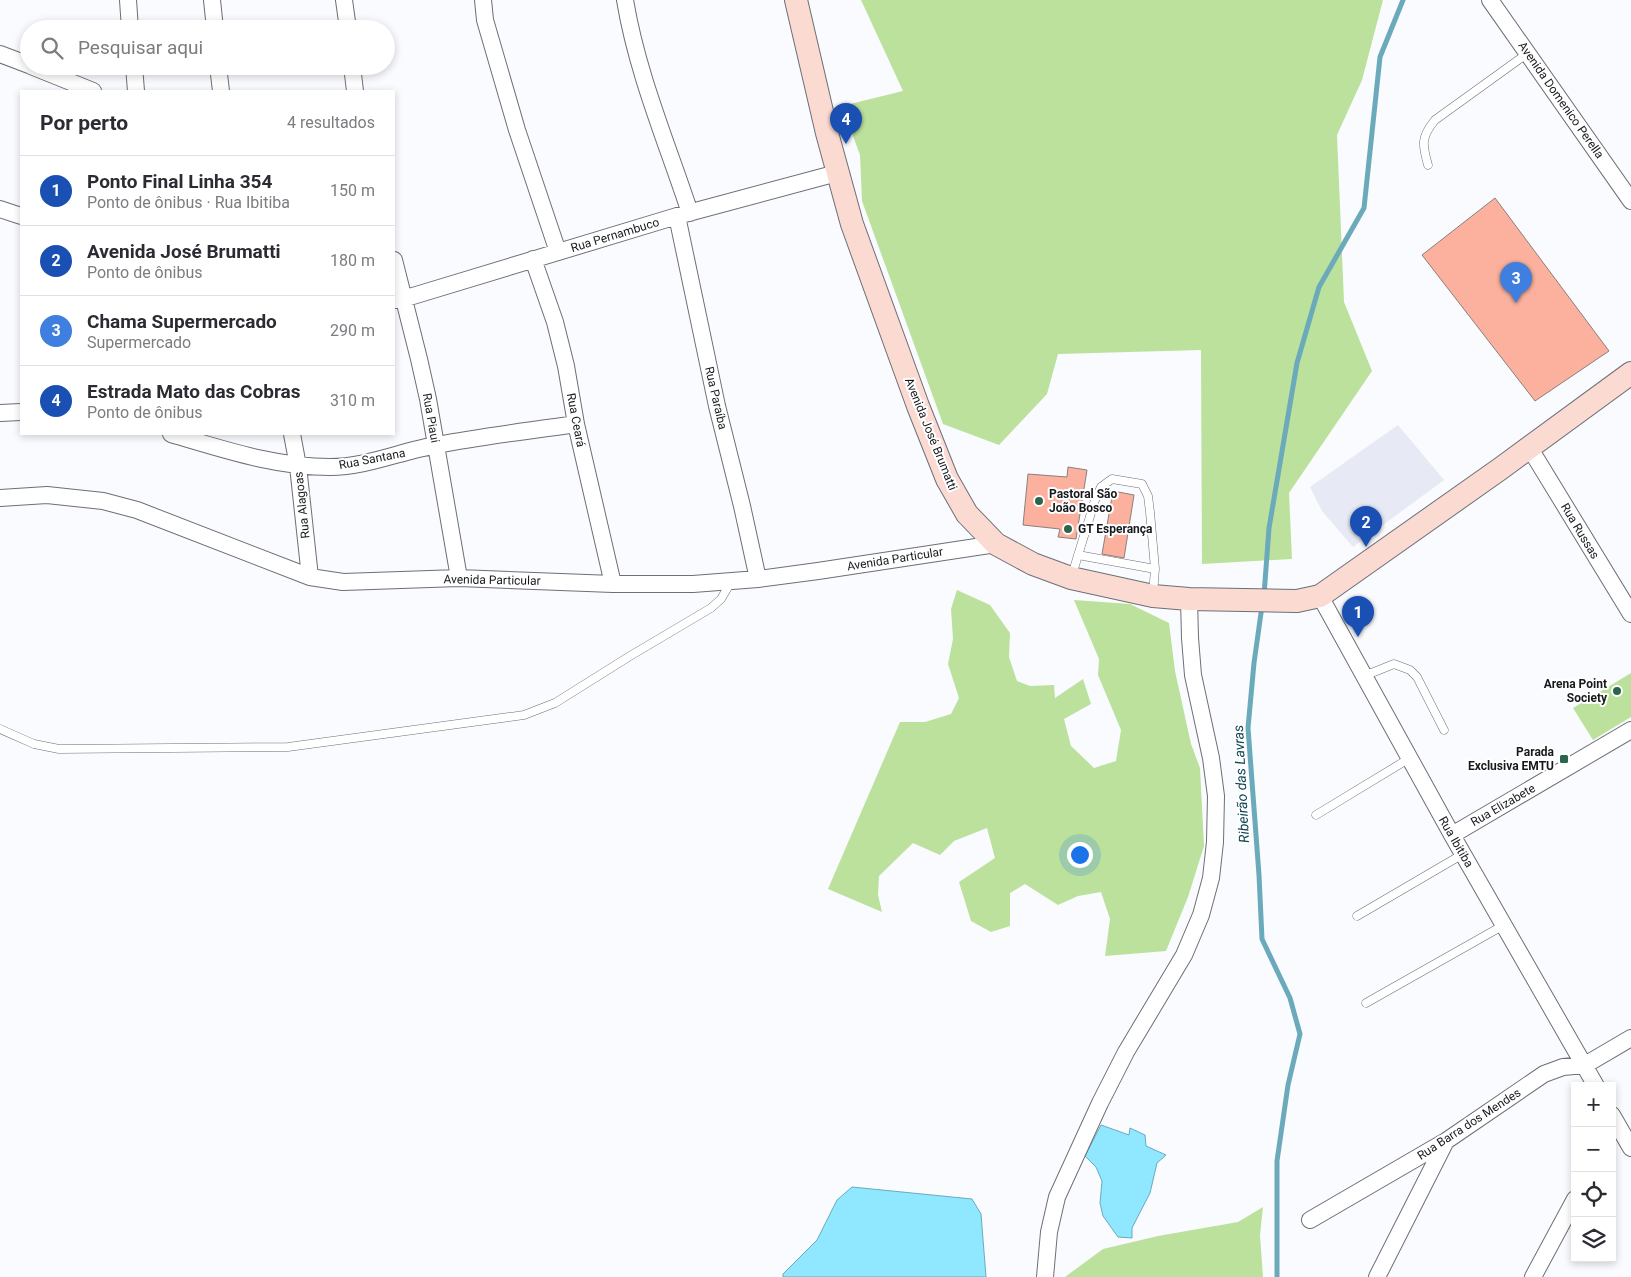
<!DOCTYPE html>
<html lang="pt">
<head>
<meta charset="utf-8">
<style>
  body { margin:0; font-family:Roboto,sans-serif; background:#f7f7f7; color:#2b2b33 }
  .controls { position:absolute; right:15px; bottom:15px; display:grid; overflow:hidden; border-radius:0px; box-shadow:0 2px 8px #0003 }
  .controls button { width:45px; height:45px; display:grid; place-items:center; padding:0; border:0; border-bottom:1px solid #e1e1e2; background:#fff; color:#2b2b33; font:25px sans-serif }
  .you { position:absolute; left:1079px; top:854px; width:18px; height:18px; margin:-12px; border:4px solid #fff; border-radius:50%; background:#1a73e8; box-shadow:0 0 0 8px #1a73e833 }
  .badge { display:grid; place-items:center; width:32px; height:32px; border-radius:50%; background:#2c644c; color:#fff; font-size:16px; font-weight:700 }
  .pin { position:absolute; translate:-50% -41px; filter:drop-shadow(0 1px 2px #0008) }
  .pin::after { content:''; position:absolute; top:26px; width:18px; height:15px; background:inherit; clip-path:polygon(0 0,100% 0,50% 100%) }
  .list { margin:0; padding:0; list-style:none }
  h2 { display:flex; justify-content:space-between; align-items:center; height:65px; margin:0; padding:0 20px; font-size:21px }
  h2 small { font-size:16px; font-weight:400; color:#7c7c81 }
  .list li { display:grid; grid-template-columns:32px 1fr auto; gap:15px; align-items:center; box-sizing:border-box; height:70px; padding:0 20px; border-top:1px solid #e1e1e2 }
  .list b { display:block; font-size:19px; white-space:nowrap }
  .list p { margin:0; font-size:16px; white-space:nowrap; color:#7c7c81 }
  .list em { font-size:16px; font-style:normal; color:#7c7c81 }
  .icon { flex:none; width:28px; height:28px; fill:none; stroke:currentColor; stroke-width:2; stroke-linecap:round; stroke-linejoin:round }
  .map { position:relative; flex:none; width:1631px; height:1277px; overflow:hidden }
  .search { position:absolute; background:#fff; box-shadow:0 2px 8px #0003; left:20px; top:20px; width:375px; height:55px; display:flex; align-items:center; gap:12px; box-sizing:border-box; padding:0 18px; border-radius:28px; color:#7c7c81; font-size:19px }
  .panel { position:absolute; background:#fff; box-shadow:0 2px 8px #0003; left:20px; top:90px; width:375px; height:345px; border-radius:0px }
  .map>svg:first-child { display:block }
  .built { fill:#e7eaf4 }
  .green { fill:#bce19c }
  .water { fill:#8fe8ff; stroke:#6baabb }
  .lines { fill:none; stroke-linecap:round; stroke-linejoin:round }
  .stream { stroke:#6baabb; stroke-width:5 }
  .building { fill:#fbb19d; stroke:#8a7f7c }
  .lane-casing { stroke:#6c6f77; stroke-width:9 }
  .street-casing { stroke:#6c6f77; stroke-width:18 }
  .secondary-casing { stroke:#6c6f77; stroke-width:24 }
  .lane { stroke:#fff; stroke-width:8 }
  .street { stroke:#fff; stroke-width:16 }
  .secondary { stroke:#fbdad2; stroke-width:22 }
  .poi-dot { fill:#2c644c; stroke:#fff; stroke-width:2 }
  .labels { text-anchor:middle; dominant-baseline:central; stroke-width:4; stroke-linejoin:round; paint-order:stroke }
  .street-label { font-size:12px; fill:#18191c; stroke:#fff }
  .poi-label { font-size:12px; font-weight:bold; fill:#18191c; stroke:#fff; text-anchor:start }
  .water-label { font-size:14px; font-style:italic; fill:#114753; stroke:#fff }
</style>
</head>
<body>
<div class="map">
<svg width="1631" height="1277" viewBox="0 0 1631 1277">
  <rect width="100%" height="100%" fill="#f9fbff"/>
  <path class="built" d="M 1398,425 L 1444,480 L 1353,547 L 1322,511 L 1310,487 Z"/>
  <path class="green" d="M 861,0 L 1383,0 L 1362,80 L 1337,135 L 1344,302 L 1372,371 L 1289,493 L 1292,559 L 1202,564 L 1201,350 L 1058,354 L 1047,394 L 999,445 L 943,424 L 862,201 L 860,155 L 842,106 L 903,91 Z
    M 957,590 L 990,605 L 1010,633 L 1009,657 L 1017,681 L 1030,686 L 1054,685 L 1055,698 L 1083,679 L 1091,704 L 1064,719 L 1071,746 L 1094,768 L 1116,761 L 1121,730 L 1098,675 L 1099,659 L 1074,600 L 1130,604 L 1169,623 L 1175,671 L 1191,744 L 1200,768 L 1204,846 L 1188,897 L 1166,951 L 1105,956 L 1110,919 L 1101,892 L 1078,896 L 1058,905 L 1025,884 L 1010,893 L 1010,926 L 991,932 L 971,921 L 959,882 L 995,858 L 987,828 L 954,841 L 940,855 L 913,843 L 879,876 L 878,895 L 882,912 L 828,889 L 900,722 L 925,722 L 951,714 L 959,698 L 948,664 L 953,639 L 951,609 Z
    M 1631,673 L 1631,717 L 1593,740 L 1573,708 Z
    M 1263,1207 L 1260,1235 L 1263,1277 L 1065,1277 L 1103,1249 L 1158,1236 L 1238,1222 Z"/>
  <path class="water" d="M 1101,1125 L 1129,1135 L 1130,1128 L 1145,1135 L 1146,1146 L 1166,1155 L 1157,1163 L 1150,1193 L 1132,1228 L 1132,1238 L 1118,1237 L 1103,1216 L 1100,1203 L 1102,1181 L 1096,1167 L 1085,1156 Z
    M 852,1187 L 972,1199 L 981,1214 L 986,1277 L 783,1277 L 783,1274 L 817,1240 L 837,1200 Z"/>
  <g class="lines">
    <path class="stream" d="M 1264,595 L 1269,528 L 1297,363 L 1319,287 L 1364,208 L 1380,57 L 1403,0
      M 1262,606 L 1254,663 L 1248,728 L 1259,875 L 1262,939 L 1290,998 L 1300,1034 L 1288,1085 L 1277,1161 L 1277,1277"/>
  </g>
  <path class="building" d="M 1495,198 L 1609,351 L 1535,401 L 1422,255 Z
    M 1068,467 L 1087,470 L 1076,539 L 1058,537 L 1060,529 L 1023,525 L 1028,474 L 1067,477 Z
    M 1113,491 L 1134,495 L 1124,558 L 1102,554 Z"/>
  <g class="lines">
    <g class="lane-casing">
      <path id="lane" d="M 1428,165 C 1422,144 1421,137 1435,120 L 1528,53
        M 1078,555 L 1155,569
        M 1072,575 L 1095,500 L 1101,487 L 1112,479 L 1142,484 L 1148,496 L 1150,512 L 1155,569 L 1153,594
        M 1364,676 L 1394,664 L 1410,670 L 1417,677 L 1444,730
        M 0,729 L 34,744 L 59,749 L 288,747 L 524,715 L 555,703 L 630,656 L 711,608 L 721,599 L 731,582
        M 1316,815 L 1410,758
        M 1357,916 L 1463,854
        M 1366,1003 L 1504,925"/>
    </g>
    <g class="street-casing">
      <path id="street" d="M 128,0 L 130,29
        M 212,0 L 215,29
        M 344,0 L 348,29
        M 483,0 L 485,20 L 517,130 L 558,252
        M 625,0 C 637,73 667,143 690,213
        M 1490,0 L 1631,201
        M 0,54 L 29,65
        M 31,66 L 93,91
        M 134,66 L 136,91
        M 218,66 L 221,91
        M 352,66 L 355,91
        M 0,209 L 21,216
        M 677,216 L 717,406 L 742,506 L 758,579
        M 533,259 L 555,322 L 566,366 L 576,424 L 613,584
        M 394,260 L 419,359 L 428,399 L 459,578
        M 394,300 L 403,299 L 677,216 L 837,173
        M 0,413 L 21,412
        M 171,434 C 223,449 275,467 330,467 C 367,467 401,451 437,445 C 483,436 529,431 576,424
        M 292,434 L 298,466 L 310,577
        M 1529,447 L 1631,614
        M 0,498 L 47,495 L 103,501 L 137,510 L 310,577 L 343,582 L 459,578 L 613,584 L 693,584 L 758,579 L 818,571 L 996,544
        M 1320,596 L 1452,835 L 1596,1086
        M 1452,835 L 1631,730
        M 1612,1115 L 1631,1148
        M 1310,1220 L 1446,1141 L 1544,1074 L 1563,1067 L 1585,1065 L 1631,1038
        M 1045,1277 L 1049,1232 L 1057,1197 L 1100,1103 L 1126,1052 L 1184,955 L 1201,915 L 1211,878 L 1215,842 L 1216,796 L 1211,758 L 1193,675 L 1190,638 L 1189,599
        M 1377,1277 L 1446,1141
        M 1533,1277 L 1575,1199"/>
    </g>
    <g class="secondary-casing">
      <path id="secondary" d="M 796,0 L 827,133 L 852,224 L 918,406 L 947,479 L 967,514 L 996,544 L 1033,564 L 1071,578 L 1153,596 L 1189,599 L 1297,601 L 1320,596 L 1500,469 L 1631,373"/>
    </g>
    <use href="#lane" class="lane"/>
    <use href="#street" class="street"/>
    <use href="#secondary" class="secondary"/>
  </g>
  <g class="poi-dot">
    <circle cx="1039" cy="501" r="5"/>
    <circle cx="1068" cy="529" r="5"/>
    <circle cx="1617" cy="691" r="5"/>
    <rect x="1559" y="754" width="10" height="10" rx="2.5"/>
  </g>
  <g class="labels">
    <g class="street-label">
      <text transform="translate(1561 100) rotate(55)">Avenida Domenico Perella</text>
      <text transform="translate(615 235) rotate(-17)">Rua Pernambuco</text>
      <text transform="translate(716 398) rotate(77)">Rua Paraíba</text>
      <text transform="translate(431 418) rotate(80)">Rua Piaui</text>
      <text transform="translate(576 420) rotate(79)">Rua Ceará</text>
      <text transform="translate(931 434) rotate(68)">Avenida José Brumatti</text>
      <text transform="translate(372 459) rotate(-11)">Rua Santana</text>
      <text transform="translate(302 505) rotate(-96)">Rua Alagoas</text>
      <text transform="translate(1580 531) rotate(59)">Rua Russas</text>
      <text transform="translate(895 559) rotate(-9)">Avenida Particular</text>
      <text transform="translate(492 580) rotate(1)">Avenida Particular</text>
      <text transform="translate(1503 805) rotate(-30)">Rua Elizabete</text>
      <text transform="translate(1456 842) rotate(60)">Rua Ibitiba</text>
      <text transform="translate(1469 1124) rotate(-33)">Rua Barra dos Mendes</text>
    </g>
    <g class="poi-label">
      <text x="1049" y="494">Pastoral São<tspan x="1049" dy="14">João Bosco</tspan></text>
      <text x="1078" y="529">GT Esperança</text>
      <text x="1607" y="684" text-anchor="end">Arena Point<tspan x="1607" dy="14">Society</tspan></text>
      <text x="1554" y="752" text-anchor="end">Parada<tspan x="1554" dy="14">Exclusiva EMTU</tspan></text>
    </g>
    <g class="water-label">
      <text transform="translate(1241 784) rotate(-93)">Ribeirão das Lavras</text>
    </g>
  </g>
</svg>
<div class="controls">
<button>+</button>
<button>−</button>
<button><svg class="icon" aria-label="locate" viewBox="0 0 24 24"><circle cx="12" cy="12" r="6"/><path d="M12 2v4M12 18v4M2 12h4M18 12h4"/></svg></button>
<button><svg class="icon" aria-label="layers" viewBox="0 0 24 24"><path d="M12 4l9 5-9 5-9-5zM3 14l9 5 9-5"/></svg></button>
</div>
<div class="you"></div>
<div class="pin badge" style="left:1358px;top:637px;background:#1a4fb4">1</div>
<div class="pin badge" style="left:1366px;top:547px;background:#1a4fb4">2</div>
<div class="pin badge" style="left:1516px;top:303px;background:#3f7fe0">3</div>
<div class="pin badge" style="left:846px;top:144px;background:#1a4fb4">4</div>
<div class="search"><svg class="icon" aria-label="search" viewBox="0 0 24 24"><circle cx="10" cy="10" r="6"/><path d="M15 15l6 6"/></svg>Pesquisar aqui</div>
<section class="panel">
<h2>Por perto<small>4 resultados</small></h2>
<ul class="list">
<li><span class="badge" style="background:#1a4fb4">1</span><div><b>Ponto Final Linha 354</b><p>Ponto de ônibus · Rua Ibitiba</p></div><em>150 m</em></li>
<li><span class="badge" style="background:#1a4fb4">2</span><div><b>Avenida José Brumatti</b><p>Ponto de ônibus</p></div><em>180 m</em></li>
<li><span class="badge" style="background:#3f7fe0">3</span><div><b>Chama Supermercado</b><p>Supermercado</p></div><em>290 m</em></li>
<li><span class="badge" style="background:#1a4fb4">4</span><div><b>Estrada Mato das Cobras</b><p>Ponto de ônibus</p></div><em>310 m</em></li>
</ul>
</section>
</div>
</body>
</html>
